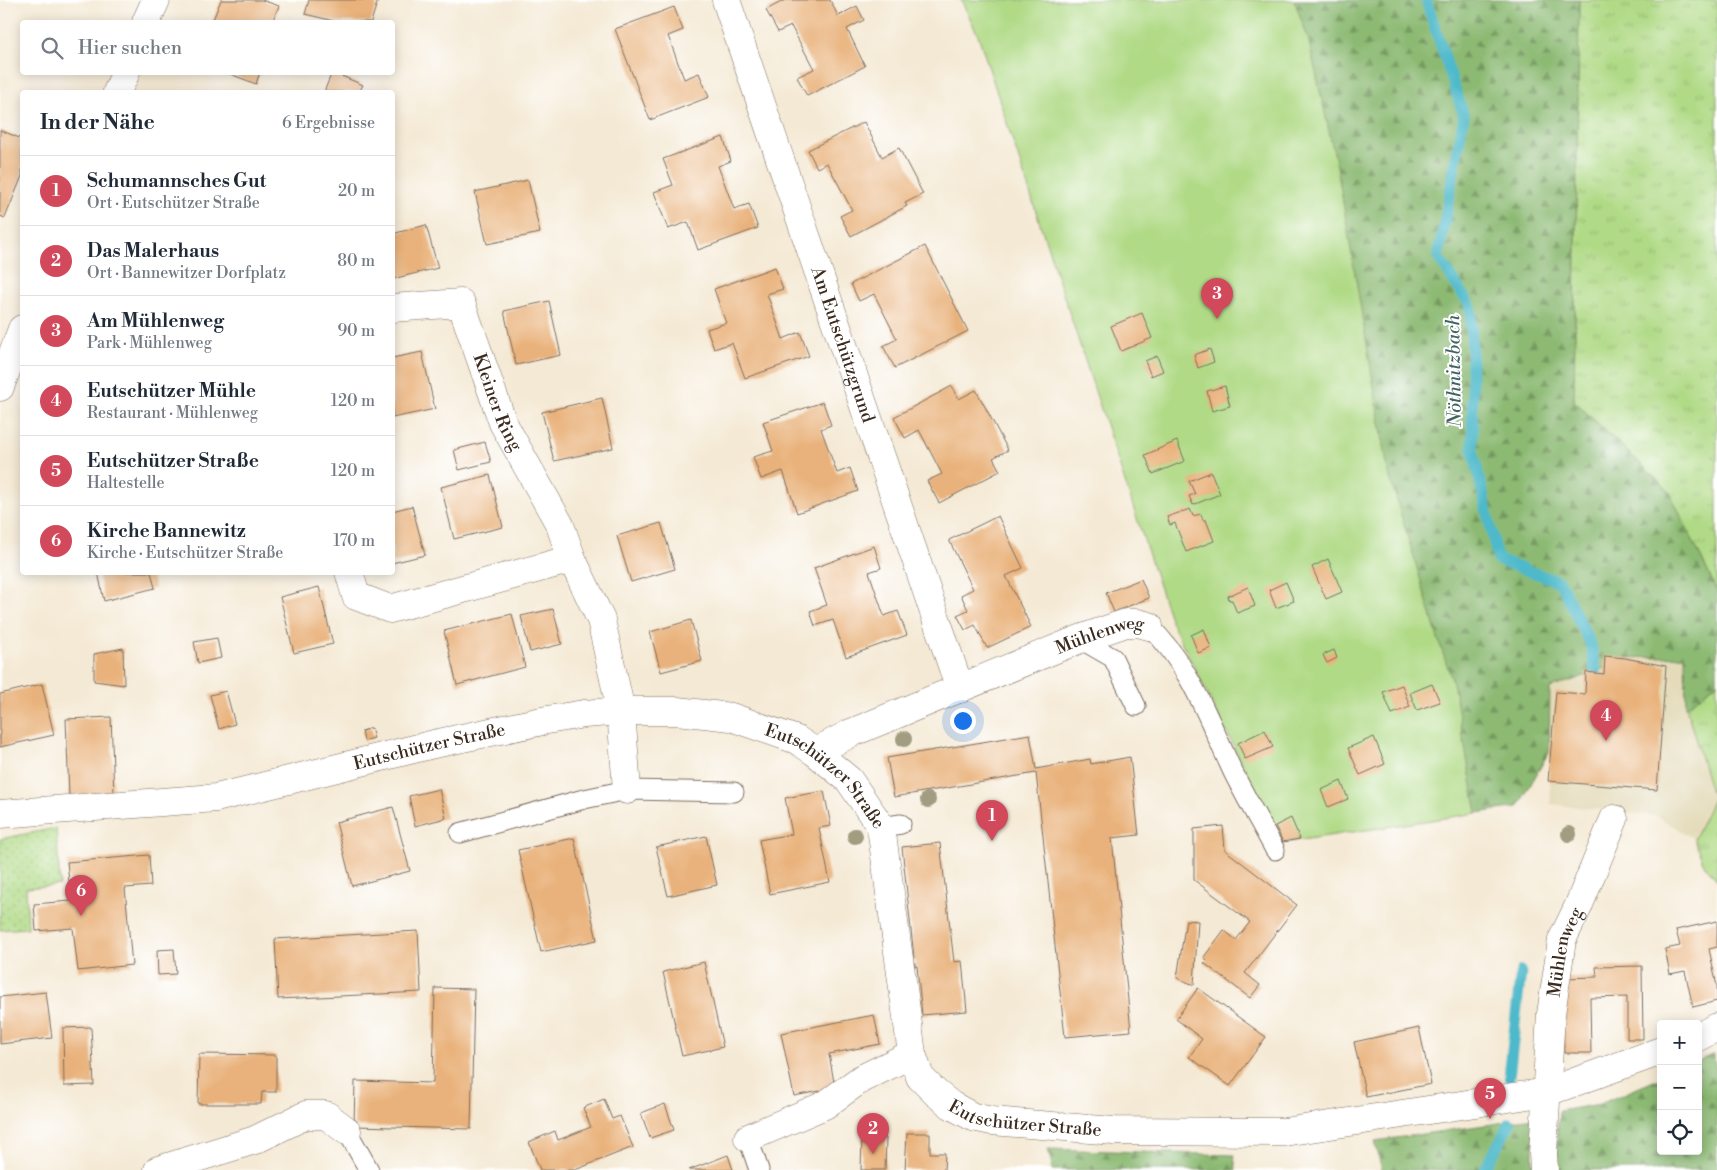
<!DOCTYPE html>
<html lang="de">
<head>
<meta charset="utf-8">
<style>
  body { margin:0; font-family:"Libre Bodoni",serif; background:#f6f6f7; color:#1f2937 }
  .controls { position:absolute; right:15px; bottom:15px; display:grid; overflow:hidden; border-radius:5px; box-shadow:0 2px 12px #0003 }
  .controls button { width:45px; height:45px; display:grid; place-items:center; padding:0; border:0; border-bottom:1px solid #e0e1e3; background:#fff; color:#1f2937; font:25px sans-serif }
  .you { position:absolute; left:962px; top:720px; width:18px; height:18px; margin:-12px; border:4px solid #fff; border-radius:50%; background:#1a73e8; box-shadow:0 0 0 8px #1a73e833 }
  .badge { display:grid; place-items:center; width:32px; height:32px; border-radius:50%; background:#d1495b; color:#fff; font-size:16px; font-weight:700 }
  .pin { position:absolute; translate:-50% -41px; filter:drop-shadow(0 1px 2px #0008) }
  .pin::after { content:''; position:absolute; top:26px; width:18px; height:15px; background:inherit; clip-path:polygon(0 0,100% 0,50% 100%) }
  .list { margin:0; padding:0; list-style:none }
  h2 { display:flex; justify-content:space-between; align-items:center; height:65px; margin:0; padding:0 20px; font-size:21px }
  h2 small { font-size:16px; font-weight:400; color:#747a83 }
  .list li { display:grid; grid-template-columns:32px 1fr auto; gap:15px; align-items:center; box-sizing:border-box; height:70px; padding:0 20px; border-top:1px solid #e0e1e3 }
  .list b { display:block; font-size:19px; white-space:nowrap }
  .list p { margin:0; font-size:16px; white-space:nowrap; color:#747a83 }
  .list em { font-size:16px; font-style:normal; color:#747a83 }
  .icon { flex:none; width:28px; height:28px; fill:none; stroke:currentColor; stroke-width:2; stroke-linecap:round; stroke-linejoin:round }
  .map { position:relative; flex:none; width:1717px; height:1170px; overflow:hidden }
  .search { position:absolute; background:#fff; box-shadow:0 2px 12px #0003; left:20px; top:20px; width:375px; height:55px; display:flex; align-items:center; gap:12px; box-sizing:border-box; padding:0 18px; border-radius:5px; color:#747a83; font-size:19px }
  .panel { position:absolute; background:#fff; box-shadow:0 2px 12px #0003; left:20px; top:90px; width:375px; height:485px; border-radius:5px }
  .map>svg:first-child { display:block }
  .built { fill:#e4dbba }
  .grass { fill:url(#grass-tufts); stroke:#768252 }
  .forest { fill:url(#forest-firs); stroke:#647248 }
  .park { fill:url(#park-dots); stroke:#768252 }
  .garden { fill:#b0da86; stroke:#768252 }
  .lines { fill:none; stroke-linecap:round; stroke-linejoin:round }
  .stream { stroke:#4eb9ca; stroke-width:11 }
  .building { fill:#e9b27b }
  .service-casing { stroke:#7c6d5e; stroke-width:21 }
  .minor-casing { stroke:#7c6d5e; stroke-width:29 }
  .service { stroke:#fff; stroke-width:19 }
  .minor { stroke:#fff; stroke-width:28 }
  .tree { fill:#a29d81 }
  .labels { text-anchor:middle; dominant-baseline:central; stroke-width:4; stroke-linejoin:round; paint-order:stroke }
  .street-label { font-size:18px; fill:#3b2a1e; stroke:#fff }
  .water-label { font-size:19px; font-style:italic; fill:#436363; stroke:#fff }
</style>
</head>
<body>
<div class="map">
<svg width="1717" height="1170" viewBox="0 0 1717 1170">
  <defs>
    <pattern id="grass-tufts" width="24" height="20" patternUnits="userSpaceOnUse" patternTransform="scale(1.25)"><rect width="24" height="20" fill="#b0da86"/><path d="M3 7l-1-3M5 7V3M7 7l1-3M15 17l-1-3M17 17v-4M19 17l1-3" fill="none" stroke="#98bb73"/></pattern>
    <pattern id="forest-firs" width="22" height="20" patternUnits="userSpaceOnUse" patternTransform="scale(1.25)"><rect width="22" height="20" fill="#8cba73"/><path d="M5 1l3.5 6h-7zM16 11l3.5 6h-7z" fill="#74975e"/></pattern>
    <pattern id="park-dots" width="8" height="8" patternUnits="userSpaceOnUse" patternTransform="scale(1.25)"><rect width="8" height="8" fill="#b0da86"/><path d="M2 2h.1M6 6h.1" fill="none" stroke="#98bb73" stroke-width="1.8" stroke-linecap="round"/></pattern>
  </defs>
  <rect width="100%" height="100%" fill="#fff"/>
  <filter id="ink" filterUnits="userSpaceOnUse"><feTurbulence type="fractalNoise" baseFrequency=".02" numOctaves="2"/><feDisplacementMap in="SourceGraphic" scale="10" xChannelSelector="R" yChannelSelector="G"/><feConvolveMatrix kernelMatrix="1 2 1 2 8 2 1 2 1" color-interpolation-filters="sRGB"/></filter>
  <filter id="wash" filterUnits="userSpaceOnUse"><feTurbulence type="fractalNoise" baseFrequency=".0096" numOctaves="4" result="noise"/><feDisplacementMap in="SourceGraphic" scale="20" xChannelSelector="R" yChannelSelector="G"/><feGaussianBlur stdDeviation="1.12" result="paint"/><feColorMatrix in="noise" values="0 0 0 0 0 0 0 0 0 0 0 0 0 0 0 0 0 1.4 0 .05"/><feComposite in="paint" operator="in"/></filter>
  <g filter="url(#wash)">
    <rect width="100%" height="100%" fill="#f4e9d4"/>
    <path class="built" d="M 1685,656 L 1686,707 L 1713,800 L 1694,839 L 1657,816 L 1551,804 L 1549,752 L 1550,688 L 1596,672 L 1625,658 Z"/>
    <path class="grass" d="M 1579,0 L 1717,0 L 1717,591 L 1669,491 L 1574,401 Z
      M 1717,683 L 1717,880 L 1703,863 L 1694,839 L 1713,799 L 1686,707 Z"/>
    <path class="forest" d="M 1294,0 L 1579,0 L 1574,401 L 1669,491 L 1717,591 L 1717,683 L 1686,707 L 1685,656 L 1625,658 L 1596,672 L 1550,688 L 1549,752 L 1518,807 L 1477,813 L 1453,683 L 1438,639 L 1388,471 L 1337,167 L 1308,38 Z
      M 1714,1054 L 1717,1087 L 1717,1170 L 1557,1170 L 1556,1154 L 1559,1111 L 1600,1104 L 1661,1078 L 1661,1151 L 1698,1151 L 1698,1061 Z
      M 1533,1118 L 1533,1170 L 1382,1170 L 1375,1141 Z
      M 1048,1149 L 1234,1155 L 1236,1170 L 1053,1170 Z"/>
    <path class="park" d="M 56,828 L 60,885 L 26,888 L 28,928 L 0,930 L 0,839 Z"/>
    <path class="garden" d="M 961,0 L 1294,0 L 1308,38 L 1337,167 L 1388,471 L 1438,639 L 1453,683 L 1477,813 L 1282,843 L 1170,619 L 978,35 Z"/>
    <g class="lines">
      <path class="stream" d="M 1426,0 L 1464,116 L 1438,257 L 1471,307 L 1473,450 L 1498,560 L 1560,582 L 1591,645 L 1596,674
        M 1509,1077 L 1521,971
        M 1484,1170 L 1510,1123"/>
    </g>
    <g id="blocks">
      <path class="building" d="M 221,0 L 262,0 L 279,6 L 272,22 L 212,22 Z
        M 309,0 L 378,0 L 371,22 L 338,22 L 305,14 Z
        M 785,0 L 830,0 L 838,16 L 857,6 L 864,20 L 847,29 L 865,66 L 807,96 L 797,77 L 814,69 L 791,26 L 778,32 L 766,10 Z
        M 674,7 L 683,30 L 668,36 L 684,79 L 699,73 L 709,97 L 650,120 L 615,29 Z
        M 225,72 L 260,72 L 256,84 Z
        M 332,72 L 363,85 L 359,92 L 324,92 Z
        M 864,122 L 882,157 L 899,148 L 923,194 L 905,203 L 907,206 L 851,236 L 840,216 L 852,210 L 827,163 L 817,168 L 808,150 Z
        M 0,130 L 22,139 L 22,176 L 5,218 L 0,216 Z
        M 723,137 L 731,161 L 718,166 L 734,209 L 749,204 L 758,228 L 698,250 L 688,222 L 668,229 L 654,192 L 673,185 L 663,159 Z
        M 528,180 L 540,233 L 487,244 L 475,192 Z
        M 426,225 L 438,268 L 392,279 L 392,234 Z
        M 925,246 L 968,331 L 895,368 L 883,346 L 897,339 L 874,294 L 859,301 L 851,284 Z
        M 775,267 L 783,289 L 767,294 L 783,339 L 800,332 L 809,356 L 745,378 L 732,343 L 714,349 L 707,329 L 726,323 L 714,289 Z
        M 549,301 L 561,355 L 516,365 L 504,311 Z
        M 1142,313 L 1152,338 L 1121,351 L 1111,326 Z
        M 1210,349 L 1214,362 L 1198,368 L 1194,355 Z
        M 422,352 L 435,409 L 392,418 L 392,358 Z
        M 1157,356 L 1163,371 L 1151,376 L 1145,361 Z
        M 952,386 L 959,399 L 976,390 L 1008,450 L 993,458 L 1000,471 L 939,503 L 927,481 L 942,474 L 919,430 L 905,438 L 894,417 Z
        M 1225,386 L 1230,406 L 1212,411 L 1207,391 Z
        M 602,398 L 613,448 L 554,461 L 542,412 Z
        M 823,402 L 831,425 L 821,429 L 837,473 L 850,468 L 858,491 L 797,513 L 783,471 L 761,479 L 753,457 L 773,451 L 763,422 Z
        M 1177,441 L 1185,461 L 1153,474 L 1145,455 Z
        M 485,442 L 491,462 L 459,470 L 454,450 Z
        M 1211,472 L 1220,494 L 1193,505 L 1189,496 L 1195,494 L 1189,481 Z
        M 490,475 L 503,527 L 454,539 L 441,487 Z
        M 412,506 L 425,555 L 392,563 L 392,511 Z
        M 1190,509 L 1193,516 L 1201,514 L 1203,520 L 1206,520 L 1214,541 L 1186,552 L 1175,523 L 1170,525 L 1167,517 Z
        M 998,516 L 1023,568 L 1006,576 L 1031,627 L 987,648 L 975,625 L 965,630 L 957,615 L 968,610 L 961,595 L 973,589 L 949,540 Z
        M 661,523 L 675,569 L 631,582 L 617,536 Z
        M 874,546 L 881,568 L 869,572 L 884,616 L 898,611 L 907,635 L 846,657 L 833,620 L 815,626 L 810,611 L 827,605 L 814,568 Z
        M 1328,559 L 1342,592 L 1326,599 L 1312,567 Z
        M 98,572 L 151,572 L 155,588 L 104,601 Z
        M 1141,579 L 1149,598 L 1114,612 L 1106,593 Z
        M 1286,582 L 1294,601 L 1276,608 L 1269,590 Z
        M 319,587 L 333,644 L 294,653 L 280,597 Z
        M 1248,587 L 1255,606 L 1237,613 L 1232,600 L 1229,600 L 1228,596 Z
        M 553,609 L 562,644 L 530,652 L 521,616 Z
        M 512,614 L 525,667 L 457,685 L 444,631 Z
        M 691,620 L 702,661 L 661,672 L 650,632 Z
        M 1204,629 L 1211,648 L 1198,653 L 1191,635 Z
        M 217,638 L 221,658 L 198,663 L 194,642 Z
        M 123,648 L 124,685 L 94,681 L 94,654 Z
        M 1334,650 L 1337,658 L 1327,663 L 1323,655 Z
        M 1605,656 L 1625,658 L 1666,666 L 1657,790 L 1548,781 L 1556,692 L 1585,694 L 1586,672 L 1604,674 Z
        M 42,684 L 54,735 L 0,747 L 0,694 Z
        M 1432,684 L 1440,702 L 1417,710 L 1410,693 Z
        M 1402,685 L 1410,707 L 1392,714 L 1383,692 Z
        M 226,691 L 235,724 L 219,729 L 210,695 Z
        M 111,717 L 114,794 L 69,795 L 66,719 Z
        M 371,728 L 374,738 L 364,741 L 362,731 Z
        M 1265,730 L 1273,747 L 1245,759 L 1238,743 Z
        M 1030,734 L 1036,769 L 1090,759 L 1091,764 L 1130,757 L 1139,835 L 1112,838 L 1131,1031 L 1065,1037 L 1036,773 L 894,797 L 887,758 Z
        M 1374,737 L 1385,764 L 1360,775 L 1348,748 Z
        M 1341,781 L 1348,799 L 1328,807 L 1321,790 Z
        M 439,789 L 446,818 L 415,826 L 409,796 Z
        M 824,791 L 831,826 L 819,828 L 830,882 L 770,894 L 759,840 L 792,834 L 785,798 Z
        M 393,807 L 410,871 L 352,886 L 336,822 Z
        M 1291,818 L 1300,839 L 1283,842 L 1275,826 Z
        M 1223,826 L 1225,850 L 1297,905 L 1245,973 L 1260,985 L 1250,998 L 1204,963 L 1207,960 L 1204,957 L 1224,930 L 1236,940 L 1250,922 L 1194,880 L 1194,829 Z
        M 706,836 L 717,885 L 668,896 L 656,847 Z
        M 574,838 L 597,940 L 541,952 L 518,850 Z
        M 940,843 L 954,962 L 962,961 L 967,1011 L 922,1015 L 917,966 L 915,966 L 902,847 Z
        M 149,855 L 151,886 L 125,888 L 132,965 L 78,971 L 73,928 L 36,931 L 34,904 L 71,901 L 67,862 Z
        M 1186,920 L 1198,921 L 1194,985 L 1177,978 Z
        M 1717,921 L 1717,947 L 1709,949 L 1717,986 L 1717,1001 L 1693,1007 L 1685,971 L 1670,974 L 1665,949 L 1680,946 L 1676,930 Z
        M 418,931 L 421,992 L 278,999 L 275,939 Z
        M 174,949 L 176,974 L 158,975 L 157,950 Z
        M 704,962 L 723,1047 L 682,1056 L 663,972 Z
        M 1642,966 L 1643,1039 L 1627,1039 L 1627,997 L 1590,998 L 1591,1053 L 1564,1053 L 1563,978 L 1597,977 L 1596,967 Z
        M 435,988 L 474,989 L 471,1129 L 354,1126 L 355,1081 L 433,1083 Z
        M 1198,988 L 1266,1037 L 1230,1086 L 1189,1057 L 1202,1039 L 1176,1019 Z
        M 46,992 L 52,1038 L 0,1044 L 0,997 Z
        M 874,1015 L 880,1044 L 829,1054 L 835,1088 L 794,1096 L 781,1033 Z
        M 91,1027 L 94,1085 L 64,1086 L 63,1028 Z
        M 1419,1028 L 1431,1084 L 1366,1097 L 1354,1042 Z
        M 199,1054 L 276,1055 L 276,1092 L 262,1092 L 261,1104 L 198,1104 Z
        M 604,1099 L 612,1119 L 620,1116 L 633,1147 L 575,1170 L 540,1170 L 529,1142 L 555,1131 L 558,1140 L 591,1127 L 583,1108 Z
        M 665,1104 L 674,1130 L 650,1138 L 641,1113 Z
        M 907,1133 L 930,1133 L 930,1153 L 945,1153 L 944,1170 L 905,1170 Z
        M 862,1137 L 886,1138 L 885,1170 L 861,1170 Z
        M 728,1155 L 733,1170 L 689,1170 Z"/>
    </g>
  </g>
  <g filter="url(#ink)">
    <use href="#blocks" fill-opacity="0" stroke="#7c6d5e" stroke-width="1"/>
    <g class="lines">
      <g class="service-casing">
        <path id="service" d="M 1149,626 C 1190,665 1209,721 1233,772 C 1246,798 1261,824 1275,850
          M 1080,639 L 1113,658 L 1136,706
          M 881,827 L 901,824
          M 460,833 L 584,799 L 627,790 L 734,792
          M 347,1131 L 369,1170
          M 748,1138 L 759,1170"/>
      </g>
      <g class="minor-casing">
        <g id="minor">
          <path id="s1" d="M 726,0 L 960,689"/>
          <path d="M 146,22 L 156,0"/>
          <path d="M 117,92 L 126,72"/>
          <path id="s2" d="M 392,308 L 461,303 L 503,423 L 560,525 L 572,559 L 601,620 L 621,711 L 627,790"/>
          <path d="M 0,387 L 22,329"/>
          <path d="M 349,572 L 356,596 L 390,609 L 572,559"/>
          <path id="s3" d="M 815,752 L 851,733 L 1080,639 L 1126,623 L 1138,623 L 1149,626"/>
          <path id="s4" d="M 0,814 L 216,798 L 434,744 L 547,720 L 584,714 L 621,711 L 677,711 L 731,717 L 797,740 L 815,752 L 849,780 L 881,827 L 912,1054 L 920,1077 L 936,1093 L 951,1105 L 973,1117 L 992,1121 L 1114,1131 L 1284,1132 L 1547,1092 L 1661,1051"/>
          <path d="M 1698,1037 L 1717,1027"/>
          <path d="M 748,1138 L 825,1105 L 861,1079 L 912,1054"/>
          <path d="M 158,1170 L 255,1140 L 306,1115 L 326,1115 L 347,1131"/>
          <path id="s5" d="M 1544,1170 L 1543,1153 L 1551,1014 L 1562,940 L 1578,907 L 1614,819"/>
        </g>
      </g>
      <use href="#service" class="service"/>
      <use href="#minor" class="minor"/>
    </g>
    <g class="tree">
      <circle cx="904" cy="739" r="8"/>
      <circle cx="928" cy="800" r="8"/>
      <circle cx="1569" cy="834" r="8"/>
      <circle cx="855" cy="836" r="8"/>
    </g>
  </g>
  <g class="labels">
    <g class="street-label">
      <text stroke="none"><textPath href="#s1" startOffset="364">Am Eutschützgrund</textPath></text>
      <text stroke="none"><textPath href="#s2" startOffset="175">Kleiner Ring</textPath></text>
      <text stroke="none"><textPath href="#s3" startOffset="309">Mühlenweg</textPath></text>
      <text stroke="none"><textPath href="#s4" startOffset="436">Eutschützer Straße</textPath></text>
      <text stroke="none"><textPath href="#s4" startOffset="856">Eutschützer Straße</textPath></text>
      <text stroke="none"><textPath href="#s5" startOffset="220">Mühlenweg</textPath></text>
      <text stroke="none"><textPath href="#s4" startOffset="1306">Eutschützer Straße</textPath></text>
    </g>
    <g class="water-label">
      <text transform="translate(1454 371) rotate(-91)">Nöthnitzbach</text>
    </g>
  </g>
</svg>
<div class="controls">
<button>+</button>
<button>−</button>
<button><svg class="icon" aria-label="locate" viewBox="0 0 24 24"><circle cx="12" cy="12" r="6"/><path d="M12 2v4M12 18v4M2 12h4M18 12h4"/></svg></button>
</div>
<div class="you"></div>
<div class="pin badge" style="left:992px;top:841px">1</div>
<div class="pin badge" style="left:873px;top:1154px">2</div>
<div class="pin badge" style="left:1217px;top:319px">3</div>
<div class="pin badge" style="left:1606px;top:741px">4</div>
<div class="pin badge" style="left:1490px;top:1119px">5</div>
<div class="pin badge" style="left:81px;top:916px">6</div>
<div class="search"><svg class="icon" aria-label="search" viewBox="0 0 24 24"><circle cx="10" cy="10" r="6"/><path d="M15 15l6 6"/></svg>Hier suchen</div>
<section class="panel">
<h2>In der Nähe<small>6 Ergebnisse</small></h2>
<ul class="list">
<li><span class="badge">1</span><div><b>Schumannsches Gut</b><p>Ort · Eutschützer Straße</p></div><em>20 m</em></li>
<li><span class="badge">2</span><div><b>Das Malerhaus</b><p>Ort · Bannewitzer Dorfplatz</p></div><em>80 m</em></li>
<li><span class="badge">3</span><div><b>Am Mühlenweg</b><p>Park · Mühlenweg</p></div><em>90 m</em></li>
<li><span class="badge">4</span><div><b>Eutschützer Mühle</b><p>Restaurant · Mühlenweg</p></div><em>120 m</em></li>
<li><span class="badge">5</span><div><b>Eutschützer Straße</b><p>Haltestelle</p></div><em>120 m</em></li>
<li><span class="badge">6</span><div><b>Kirche Bannewitz</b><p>Kirche · Eutschützer Straße</p></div><em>170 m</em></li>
</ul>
</section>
</div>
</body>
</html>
